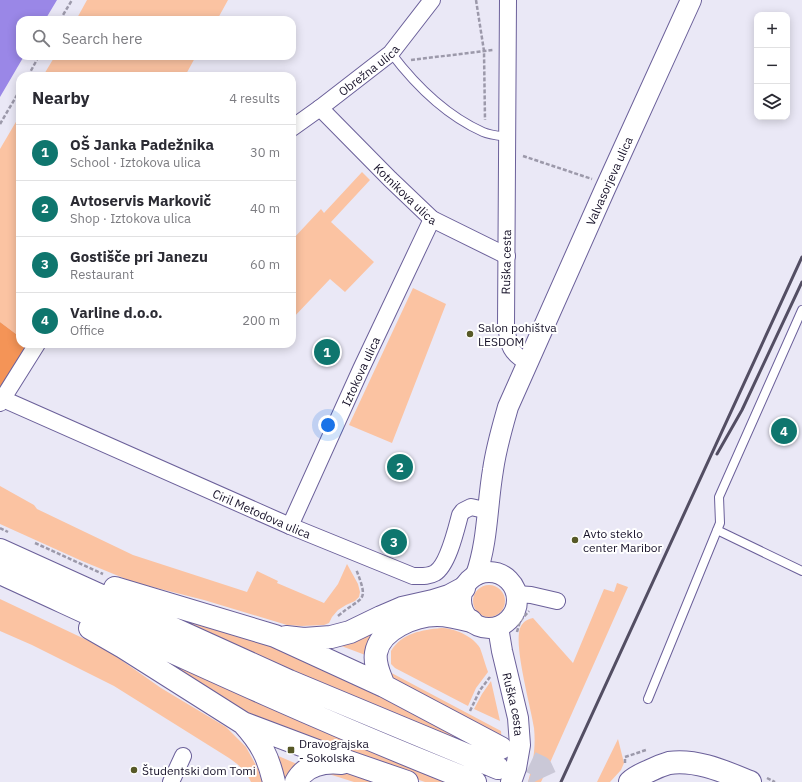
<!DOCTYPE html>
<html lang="en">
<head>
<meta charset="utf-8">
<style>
  body { margin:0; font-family:"IBM Plex Sans",sans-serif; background:#f7f7f7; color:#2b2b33 }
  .controls { position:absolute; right:12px; top:12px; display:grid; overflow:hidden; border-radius:8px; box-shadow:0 2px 10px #0003 }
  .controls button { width:36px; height:36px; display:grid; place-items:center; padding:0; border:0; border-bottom:1px solid #e1e1e2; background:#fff; color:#2b2b33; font:20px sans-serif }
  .you { position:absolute; left:328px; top:425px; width:14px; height:14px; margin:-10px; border:3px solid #fff; border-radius:50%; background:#1a73e8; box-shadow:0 0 0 6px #1a73e833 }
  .badge { display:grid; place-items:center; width:26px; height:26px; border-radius:50%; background:#0f766e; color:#fff; font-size:13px; font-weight:700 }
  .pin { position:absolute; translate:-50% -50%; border:2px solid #fff; box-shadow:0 1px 4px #0006 }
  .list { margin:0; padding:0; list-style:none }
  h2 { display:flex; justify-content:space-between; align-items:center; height:52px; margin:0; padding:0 16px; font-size:17px }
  h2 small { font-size:13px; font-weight:400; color:#7c7c81 }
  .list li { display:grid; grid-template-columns:26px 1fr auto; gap:12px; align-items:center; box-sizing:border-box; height:56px; padding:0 16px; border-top:1px solid #e1e1e2 }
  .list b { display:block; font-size:15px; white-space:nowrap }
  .list p { margin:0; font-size:13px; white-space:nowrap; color:#7c7c81 }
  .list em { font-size:13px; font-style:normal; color:#7c7c81 }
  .icon { flex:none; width:22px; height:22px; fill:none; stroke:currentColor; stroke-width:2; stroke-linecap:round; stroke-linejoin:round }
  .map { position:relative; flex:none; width:802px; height:782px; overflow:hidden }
  .search { position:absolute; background:#fff; box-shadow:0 2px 10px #0003; left:16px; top:16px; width:280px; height:44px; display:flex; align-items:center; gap:10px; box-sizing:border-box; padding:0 14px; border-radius:12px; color:#7c7c81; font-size:15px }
  .panel { position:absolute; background:#fff; box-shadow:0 2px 10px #0003; left:16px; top:72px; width:280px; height:276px; border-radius:12px }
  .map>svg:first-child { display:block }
  .green { fill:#fbc3a2 }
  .forest { fill:#f49457 }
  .water { fill:#9a87e7 }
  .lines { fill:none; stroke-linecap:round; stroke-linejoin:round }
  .primary-tunnel { stroke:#cac8d7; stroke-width:22; stroke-dasharray:22 11; stroke-linecap:butt }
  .service-casing { stroke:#6b609a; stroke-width:10 }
  .minor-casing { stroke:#6b609a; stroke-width:18 }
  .tertiary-casing { stroke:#6b609a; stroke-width:22 }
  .primary-casing { stroke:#6b609a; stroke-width:24 }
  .path { stroke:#9c99aa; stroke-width:2.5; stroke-dasharray:4 2; stroke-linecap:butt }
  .service { stroke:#fff; stroke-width:8 }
  .minor { stroke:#fff; stroke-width:16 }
  .tertiary { stroke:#fff; stroke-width:20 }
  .primary { stroke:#fff; stroke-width:22 }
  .rail { stroke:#534e63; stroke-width:3 }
  .poi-dot { fill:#575927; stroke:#fff; stroke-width:1.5 }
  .labels { text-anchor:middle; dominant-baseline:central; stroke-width:4; stroke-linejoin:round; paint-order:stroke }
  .street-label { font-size:12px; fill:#171229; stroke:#fff }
  .poi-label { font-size:12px; fill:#171229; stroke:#fff; text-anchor:start }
</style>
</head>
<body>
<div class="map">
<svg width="802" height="782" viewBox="0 0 802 782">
  <rect width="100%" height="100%" fill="#eae8f6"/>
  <path class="green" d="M 87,0 L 228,0 L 217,20 L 76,20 Z
    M 55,56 L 196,56 L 185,76 L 43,76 Z
    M 20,115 L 20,337 L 0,322 L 0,149 Z
    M 362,172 L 370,180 L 331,222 L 374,262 L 345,292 L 330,279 L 292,319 L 292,240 L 321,209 L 324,213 Z
    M 413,288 L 446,304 L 392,443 L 349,425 Z
    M 0,486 L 34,505 L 37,509 L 133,555 L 247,592 L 257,571 L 278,581 L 277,583 L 324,603 L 338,584 L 347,564 L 358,584 L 360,592 L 359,597 L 355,601 L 346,605 L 338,610 L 332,617 L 329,623 L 324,625 L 302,626 L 287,625 L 204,600 L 133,582 L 82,561 L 0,524 Z
    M 617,583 L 628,587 L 549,765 L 541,782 L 528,782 C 533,764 536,747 534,728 C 531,707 512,641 521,626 C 524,621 528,619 533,618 L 573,663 L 604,589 L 614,592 Z
    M473 601a16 16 0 1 1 32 0a16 16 0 1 1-32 0Z
    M 0,599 L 91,642 L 114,655 L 161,688 L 226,727 L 246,747 L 258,769 L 262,782 L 251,782 C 246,771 239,765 229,758 L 114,686 L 32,645 L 0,631 Z
    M 151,609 L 260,638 L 435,722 L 493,758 Z
    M 441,628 C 454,628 473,636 480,648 C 483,656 485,664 488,672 L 476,688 L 468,706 L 395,668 L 391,664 L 391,651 C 402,633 422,630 441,628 Z
    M 377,629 L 368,656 L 336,644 Z
    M 134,645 L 454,782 L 425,782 L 347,755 L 244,714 Z
    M 384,669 L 501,731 L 502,744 L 405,692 Z
    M 491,681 L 500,721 L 474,709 L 482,694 Z
    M 618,739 L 624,763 L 621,770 L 610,782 L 597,782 Z
    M 276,755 L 297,764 L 287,782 L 282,782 Z
    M 326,767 L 385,782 L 354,782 L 316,770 Z"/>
  <path class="forest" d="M 0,322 L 20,337 L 20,344 L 28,344 L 0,390 Z"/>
  <path class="water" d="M 0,0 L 57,0 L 45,20 L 20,20 L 20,56 L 24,56 L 0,97 Z"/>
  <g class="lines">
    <path class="primary-tunnel" d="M 501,748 L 541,767 L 548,782
      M 498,768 L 535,782"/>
    <g class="service-casing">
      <path id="service" d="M 391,53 C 416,86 445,115 483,132 C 490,135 500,136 507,137
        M 717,530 L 802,571
        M 648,699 L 720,523 L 719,497 L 802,310"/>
    </g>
    <g class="minor-casing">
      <g id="minor">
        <path d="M 508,0 L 506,325 C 509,346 509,352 528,363"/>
        <path id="s1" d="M 320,108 L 390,179 L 432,219 L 507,256"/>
        <path id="s2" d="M 292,128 L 320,108 L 391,53 L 432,0"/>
        <path id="s3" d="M 3,399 L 290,526 L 413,576 C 421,576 428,577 435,573 C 448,565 456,530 460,515 L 463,511 L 471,507 L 480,509 L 489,509"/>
        <path d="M 0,403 L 37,344"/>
        <path id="s4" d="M 290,526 L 361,369 L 432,219"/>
        <path d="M 516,594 L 531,595 L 557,601"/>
        <path d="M 171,782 L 183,756"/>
      </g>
    </g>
    <g class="tertiary-casing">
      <g id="tertiary">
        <circle cx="489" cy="600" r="28"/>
        <path id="s5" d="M 476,575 C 488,541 487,505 493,470 C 496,448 502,428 508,407 L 605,189 L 691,0"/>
        <path id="s6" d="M 498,627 L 502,651 L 518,718 L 520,745 L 516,768 L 511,782"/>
      </g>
    </g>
    <g class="primary-casing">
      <path id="primary" d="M 0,550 L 289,681 L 498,768
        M 0,573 C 157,645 314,719 475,782
        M 115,588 L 275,636 L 384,686 L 501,748
        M 90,628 L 123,647 L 243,723 L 320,752 L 407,782
        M 286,637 L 304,639 L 331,637 L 350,632 L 381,617 L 402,608 L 433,601 L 449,596 L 464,588
        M 384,686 C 380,675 374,665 376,653 C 380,629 415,615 437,615 C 448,615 460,618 471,621
        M 243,723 C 261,743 268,756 274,782
        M 296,782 C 305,765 324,761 342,763
        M 630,782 C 635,777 642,774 649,771 C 655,768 662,765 669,763 C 697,759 725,772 750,782"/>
    </g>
    <path class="path" d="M 476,0 L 484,51 L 485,120
      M 60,20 L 72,0
      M 411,60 L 493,50
      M 28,76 L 39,56
      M 0,124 L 20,90
      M 523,156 L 592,179
      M 0,528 L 8,532
      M 35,543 L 103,574
      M 338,616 C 362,595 370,605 356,569
      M 517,632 L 520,621 L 529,611
      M 470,711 L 480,690 L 490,677
      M 625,763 L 625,757 L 646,750
      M 767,778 L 775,782"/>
    <use href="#service" class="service"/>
    <use href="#minor" class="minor"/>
    <use href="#tertiary" class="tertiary"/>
    <use href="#primary" class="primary"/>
    <path class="rail" d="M 717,454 L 742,410 L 802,282
      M 561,782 L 802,257"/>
  </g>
  <g class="poi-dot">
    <circle cx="470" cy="334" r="4"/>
    <circle cx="575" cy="540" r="4"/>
    <rect x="287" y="746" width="8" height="8" rx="2"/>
    <circle cx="134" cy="770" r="4"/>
  </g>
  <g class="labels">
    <g class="street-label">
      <text stroke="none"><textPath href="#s2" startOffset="96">Obrežna ulica</textPath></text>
      <text stroke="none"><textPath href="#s5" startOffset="419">Valvasorjeva ulica</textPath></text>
      <text stroke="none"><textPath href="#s1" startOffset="121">Kotnikova ulica</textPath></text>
      <text transform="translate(506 262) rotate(-89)">Ruška cesta</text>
      <text stroke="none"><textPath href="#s4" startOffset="170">Iztokova ulica</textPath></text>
      <text stroke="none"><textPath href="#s3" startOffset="283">Ciril Metodova ulica</textPath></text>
      <text stroke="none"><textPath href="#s6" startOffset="79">Ruška cesta</textPath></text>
    </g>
    <g class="poi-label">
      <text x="478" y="327">Salon pohištva<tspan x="478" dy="14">LESDOM</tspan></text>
      <text x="583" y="533">Avto steklo<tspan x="583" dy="14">center Maribor</tspan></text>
      <text x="299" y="743">Dravograjska<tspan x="299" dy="14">- Sokolska</tspan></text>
      <text x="142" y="770">Študentski dom Tomi</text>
    </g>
  </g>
</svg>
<div class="controls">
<button>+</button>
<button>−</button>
<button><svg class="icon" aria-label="layers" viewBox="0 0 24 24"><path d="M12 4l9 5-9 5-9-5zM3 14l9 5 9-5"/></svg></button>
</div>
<div class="you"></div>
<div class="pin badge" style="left:327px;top:352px">1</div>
<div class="pin badge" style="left:400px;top:467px">2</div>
<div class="pin badge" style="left:394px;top:542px">3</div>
<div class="pin badge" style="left:784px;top:431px">4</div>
<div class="search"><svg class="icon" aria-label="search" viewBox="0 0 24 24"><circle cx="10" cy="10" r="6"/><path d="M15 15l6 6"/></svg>Search here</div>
<section class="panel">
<h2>Nearby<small>4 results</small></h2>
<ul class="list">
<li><span class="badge">1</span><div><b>OŠ Janka Padežnika</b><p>School · Iztokova ulica</p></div><em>30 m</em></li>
<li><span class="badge">2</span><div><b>Avtoservis Markovič</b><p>Shop · Iztokova ulica</p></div><em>40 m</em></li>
<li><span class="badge">3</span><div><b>Gostišče pri Janezu</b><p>Restaurant</p></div><em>60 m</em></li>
<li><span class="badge">4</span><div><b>Varline d.o.o.</b><p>Office</p></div><em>200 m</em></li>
</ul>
</section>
</div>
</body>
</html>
